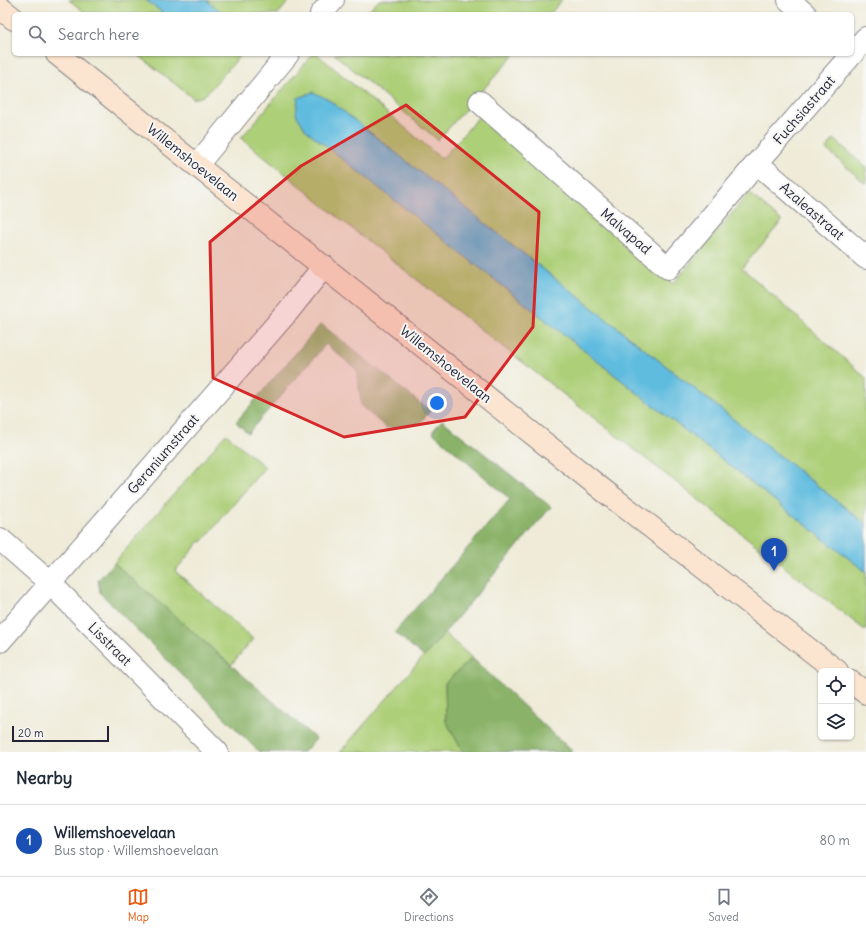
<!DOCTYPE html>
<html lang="en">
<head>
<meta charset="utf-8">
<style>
  body { margin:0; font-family:Delius,sans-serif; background:#f2f2f3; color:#1f2937 }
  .controls { position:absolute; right:12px; bottom:12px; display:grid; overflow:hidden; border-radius:6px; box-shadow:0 1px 3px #0004 }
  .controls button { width:36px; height:36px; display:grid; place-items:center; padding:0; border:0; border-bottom:1px solid #e0e1e3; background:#fff; color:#1f2937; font:20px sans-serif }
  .scale { position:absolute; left:12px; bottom:10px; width:97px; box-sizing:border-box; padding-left:4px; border:2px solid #22223b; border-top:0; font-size:11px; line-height:14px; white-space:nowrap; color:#22223b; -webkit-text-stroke:3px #f6f6f2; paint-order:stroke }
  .you { position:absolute; left:437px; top:403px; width:14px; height:14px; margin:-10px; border:3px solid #fff; border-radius:50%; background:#1a73e8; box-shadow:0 0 0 6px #1a73e833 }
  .badge { display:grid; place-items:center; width:26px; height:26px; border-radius:50%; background:#ea580c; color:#fff; font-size:13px; font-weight:700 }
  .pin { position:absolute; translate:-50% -33px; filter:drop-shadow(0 1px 2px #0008) }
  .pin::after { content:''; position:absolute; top:21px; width:14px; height:12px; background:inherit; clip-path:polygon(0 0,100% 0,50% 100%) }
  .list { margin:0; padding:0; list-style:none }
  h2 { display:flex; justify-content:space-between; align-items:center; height:52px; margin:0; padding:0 16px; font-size:17px }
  h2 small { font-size:13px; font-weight:400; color:#747a83 }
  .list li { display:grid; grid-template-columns:26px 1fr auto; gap:12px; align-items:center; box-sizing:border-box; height:72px; padding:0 16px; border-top:1px solid #e0e1e3 }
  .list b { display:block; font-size:15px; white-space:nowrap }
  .list p { margin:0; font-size:13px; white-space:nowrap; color:#747a83 }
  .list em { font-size:13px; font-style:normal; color:#747a83 }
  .icon { flex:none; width:22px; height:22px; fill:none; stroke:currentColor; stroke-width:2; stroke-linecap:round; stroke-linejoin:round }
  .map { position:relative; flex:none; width:866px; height:752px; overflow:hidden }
  .search { position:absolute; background:#fff; box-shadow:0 1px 3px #0004; left:12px; right:12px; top:12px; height:44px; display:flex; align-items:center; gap:10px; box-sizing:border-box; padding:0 14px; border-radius:6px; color:#747a83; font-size:15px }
  .sheet { height:124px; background:#fff }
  nav { display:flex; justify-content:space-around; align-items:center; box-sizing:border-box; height:56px; border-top:1px solid #e0e1e3; background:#fff; font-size:11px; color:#747a83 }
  nav a { display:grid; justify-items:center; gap:2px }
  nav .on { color:#ea580c }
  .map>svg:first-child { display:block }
  .green { fill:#adcf78; stroke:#68785a }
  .forest { fill:#8ab268; stroke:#566a52 }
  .water { fill:#61bcdf; stroke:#426f8d }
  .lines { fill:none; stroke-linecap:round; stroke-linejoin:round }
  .street-casing { stroke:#88868a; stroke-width:24 }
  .secondary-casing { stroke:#88868a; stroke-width:24 }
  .street { stroke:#fff; stroke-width:22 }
  .secondary { stroke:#fce5d0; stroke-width:22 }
  .marked { fill:#d62828; fill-opacity:0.2; stroke:#d62828; stroke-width:3; stroke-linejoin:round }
  .labels { text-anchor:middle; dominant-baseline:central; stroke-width:4; stroke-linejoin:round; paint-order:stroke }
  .street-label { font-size:14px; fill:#22223b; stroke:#f6f6f2 }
</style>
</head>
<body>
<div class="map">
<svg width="866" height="752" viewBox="0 0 866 752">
  <rect width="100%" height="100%" fill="#f6f6f2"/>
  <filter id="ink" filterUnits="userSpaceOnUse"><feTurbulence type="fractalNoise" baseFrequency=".025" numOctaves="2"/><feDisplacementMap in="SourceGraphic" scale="8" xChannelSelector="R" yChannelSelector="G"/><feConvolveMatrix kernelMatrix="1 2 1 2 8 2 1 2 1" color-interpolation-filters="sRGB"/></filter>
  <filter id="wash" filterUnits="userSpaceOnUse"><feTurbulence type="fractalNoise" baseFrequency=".012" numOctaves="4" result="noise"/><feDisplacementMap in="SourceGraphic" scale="16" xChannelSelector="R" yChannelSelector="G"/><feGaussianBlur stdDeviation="0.9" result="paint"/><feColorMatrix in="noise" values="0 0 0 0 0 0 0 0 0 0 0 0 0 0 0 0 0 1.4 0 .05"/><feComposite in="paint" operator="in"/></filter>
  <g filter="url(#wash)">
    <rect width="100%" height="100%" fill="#efebd8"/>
    <path class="green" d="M 69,0 L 146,0 L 164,14 L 87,14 Z
      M 206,0 L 290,0 L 278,14 L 224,14 Z
      M 379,0 L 562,0 L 550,14 L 366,14 Z
      M 137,54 L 242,54 L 204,96 L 194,99 Z
      M 313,54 L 317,54 L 442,159 L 481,114 L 673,284 L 749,193 L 782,221 L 742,268 L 866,378 L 866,524 L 329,100 L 296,114 L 306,130 L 664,414 L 866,572 L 866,631 L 360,235 L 241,138 Z
      M 334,54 L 515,54 L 438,140 Z
      M 834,139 L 866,167 L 866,184 L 826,149 Z
      M 226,434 L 265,467 L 202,542 L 200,541 L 175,571 L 253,639 L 231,665 L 114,563 Z
      M 444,633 L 472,658 L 445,683 L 446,721 L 463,752 L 340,752 Z"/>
    <path class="forest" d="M 321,324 L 430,411 L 420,423 L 387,428 L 361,406 L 357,370 L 326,344 L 248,433 L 236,422 Z
      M 442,420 L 551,507 L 424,657 L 395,632 L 510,499 L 432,432 Z
      M 114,563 L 316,739 L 304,752 L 259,752 L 100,593 L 98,580 Z
      M 472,658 L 573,752 L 463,752 L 446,721 L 445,683 Z"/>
    <path class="water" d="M 146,0 L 206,0 L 224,14 L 164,14 Z
      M 313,92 L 329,100 L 866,524 L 866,572 L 664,414 L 306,130 L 296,114 L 298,98 Z"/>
  </g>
  <g filter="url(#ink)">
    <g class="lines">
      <g class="street-casing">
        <path id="street" d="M 789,0 L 805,14
          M 321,14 L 333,0
          M 480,102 L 668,268 L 757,163 L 866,38
          M 757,163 L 866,258
          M 197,165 L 288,54
          M 0,539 L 50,583 L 217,752
          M 0,641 L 290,309 L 324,266"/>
      </g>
      <g class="secondary-casing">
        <path id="secondary" d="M 0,8 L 14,19
          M 57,54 L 603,490 L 837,671
          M 851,682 L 866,693"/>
      </g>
      <use href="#street" class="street"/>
      <use href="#secondary" class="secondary"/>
    </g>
  </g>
  <path class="marked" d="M 406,105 L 539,212 L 533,327 L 465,417 L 344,437 L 213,378 L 210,242 L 301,166 Z"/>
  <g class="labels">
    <g class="street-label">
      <text transform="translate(804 110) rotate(-49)">Fuchsiastraat</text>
      <text transform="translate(193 162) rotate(39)">Willemshoevelaan</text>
      <text transform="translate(812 211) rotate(41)">Azaleastraat</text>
      <text transform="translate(626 231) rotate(41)">Malvapad</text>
      <text transform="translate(446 364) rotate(39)">Willemshoevelaan</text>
      <text transform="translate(163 454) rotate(-49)">Geraniumstraat</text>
      <text transform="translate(110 644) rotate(45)">Lisstraat</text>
    </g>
  </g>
</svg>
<div class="controls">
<button><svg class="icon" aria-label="locate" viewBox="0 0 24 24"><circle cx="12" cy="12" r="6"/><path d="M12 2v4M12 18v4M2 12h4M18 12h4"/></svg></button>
<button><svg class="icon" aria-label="layers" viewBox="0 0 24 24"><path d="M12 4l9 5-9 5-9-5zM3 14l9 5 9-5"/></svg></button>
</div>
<div class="scale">20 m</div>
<div class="you"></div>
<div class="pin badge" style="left:774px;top:571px;background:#1a4fb4">1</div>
<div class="search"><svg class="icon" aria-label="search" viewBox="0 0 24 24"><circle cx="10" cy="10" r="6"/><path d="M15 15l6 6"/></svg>Search here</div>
</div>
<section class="sheet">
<h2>Nearby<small></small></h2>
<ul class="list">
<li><span class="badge" style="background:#1a4fb4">1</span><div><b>Willemshoevelaan</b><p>Bus stop · Willemshoevelaan</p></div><em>80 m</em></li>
</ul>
</section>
<nav>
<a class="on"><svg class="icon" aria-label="map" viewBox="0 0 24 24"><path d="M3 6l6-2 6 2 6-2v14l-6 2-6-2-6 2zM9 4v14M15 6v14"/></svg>Map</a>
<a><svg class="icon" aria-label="directions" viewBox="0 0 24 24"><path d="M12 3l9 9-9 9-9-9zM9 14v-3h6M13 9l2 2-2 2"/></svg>Directions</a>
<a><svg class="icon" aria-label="saved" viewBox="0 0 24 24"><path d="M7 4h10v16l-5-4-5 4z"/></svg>Saved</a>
</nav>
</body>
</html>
